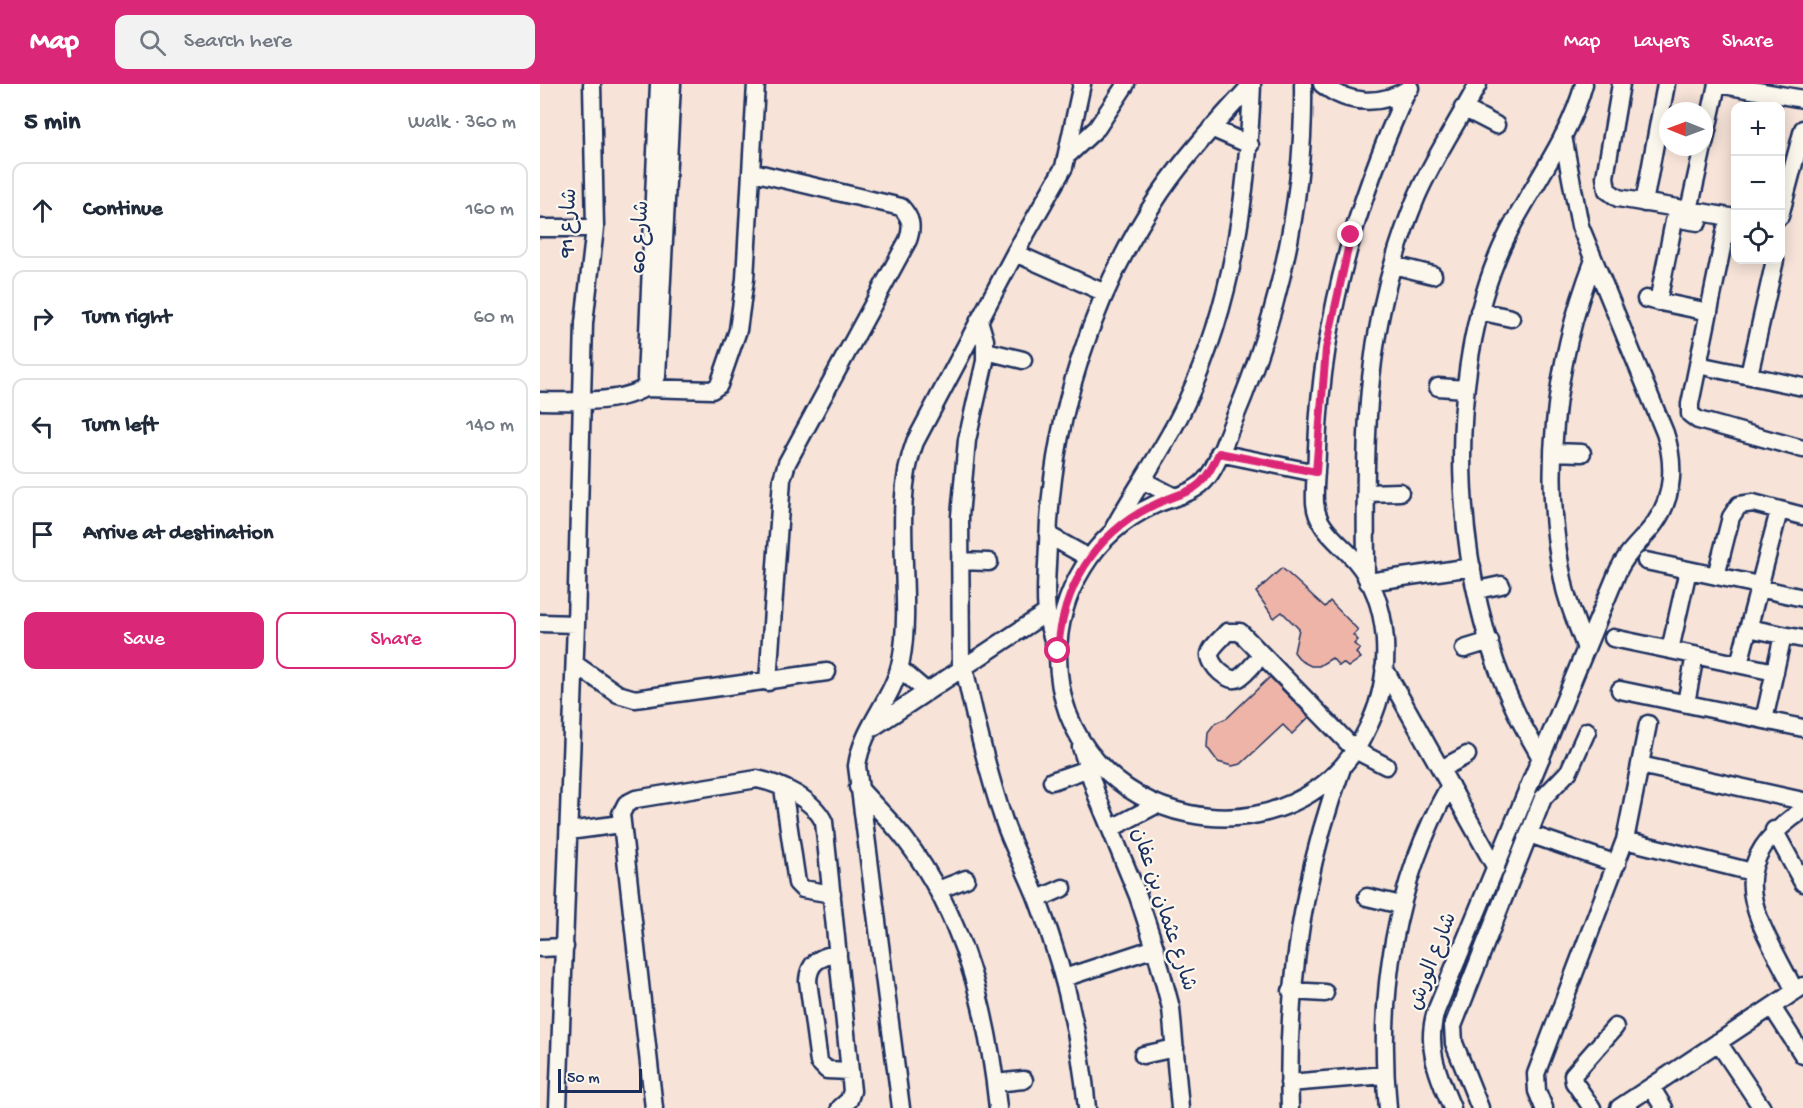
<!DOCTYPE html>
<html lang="en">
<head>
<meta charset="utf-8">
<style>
  body { margin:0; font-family:"Gochi Hand","Playpen Sans Arabic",sans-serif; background:#f2f2f3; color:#1f2937 }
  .controls { position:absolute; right:18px; top:18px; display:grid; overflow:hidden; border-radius:12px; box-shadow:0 3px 15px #0003 }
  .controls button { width:54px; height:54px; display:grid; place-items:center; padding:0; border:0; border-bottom:2px solid #e0e1e3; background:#fff; color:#1f2937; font:30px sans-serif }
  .compass { position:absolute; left:1119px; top:18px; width:54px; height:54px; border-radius:50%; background:#fff; box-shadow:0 3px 15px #0003; rotate:271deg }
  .scale { position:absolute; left:18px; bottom:15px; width:84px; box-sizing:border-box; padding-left:6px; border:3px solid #1b2f5e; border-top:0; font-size:16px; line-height:21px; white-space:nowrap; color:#1b2f5e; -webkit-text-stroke:4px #fbf7ec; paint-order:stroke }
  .stop { position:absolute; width:18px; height:18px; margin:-14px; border:4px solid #db2777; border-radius:50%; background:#fff }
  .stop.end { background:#db2777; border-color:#fff; box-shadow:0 2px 6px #0008 }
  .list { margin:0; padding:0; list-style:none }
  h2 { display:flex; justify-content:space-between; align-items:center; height:78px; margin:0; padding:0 24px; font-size:26px }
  h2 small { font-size:20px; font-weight:400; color:#747a83 }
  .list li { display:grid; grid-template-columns:39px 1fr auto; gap:18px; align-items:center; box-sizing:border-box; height:96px; margin:0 12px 12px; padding:0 12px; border:2px solid #e0e1e3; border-radius:12px }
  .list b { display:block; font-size:22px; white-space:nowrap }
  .list em { font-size:20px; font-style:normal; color:#747a83 }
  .actions { display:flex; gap:12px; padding:18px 24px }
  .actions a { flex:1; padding:14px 0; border:2px solid #db2777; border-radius:12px; text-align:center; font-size:21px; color:#db2777 }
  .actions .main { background:#db2777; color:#fff }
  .icon { flex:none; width:33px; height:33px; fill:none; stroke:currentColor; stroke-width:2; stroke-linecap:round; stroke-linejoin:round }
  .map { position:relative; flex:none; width:1263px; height:1024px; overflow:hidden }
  header { display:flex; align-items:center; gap:36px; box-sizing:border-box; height:84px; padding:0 30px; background:#db2777; color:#fff }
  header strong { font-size:28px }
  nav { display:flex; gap:33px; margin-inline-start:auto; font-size:21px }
  .search { width:420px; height:54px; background:#f2f2f3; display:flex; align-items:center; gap:15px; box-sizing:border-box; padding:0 21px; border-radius:12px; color:#747a83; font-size:22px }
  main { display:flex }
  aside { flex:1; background:#fff }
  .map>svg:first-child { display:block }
  .building { fill:#eeb4a8; stroke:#1b2f5e; stroke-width:1.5 }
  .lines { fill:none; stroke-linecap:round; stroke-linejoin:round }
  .minor-casing { stroke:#1b2f5e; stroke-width:21 }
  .minor { stroke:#fbf7ec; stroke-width:16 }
  .route { stroke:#db2777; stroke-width:8 }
  .labels { text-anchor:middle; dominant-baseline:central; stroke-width:4.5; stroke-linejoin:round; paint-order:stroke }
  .street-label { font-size:21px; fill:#1b2f5e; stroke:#fbf7ec }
</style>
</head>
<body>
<header>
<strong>Map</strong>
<div class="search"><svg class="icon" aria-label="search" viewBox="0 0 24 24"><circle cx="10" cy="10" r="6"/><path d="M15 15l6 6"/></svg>Search here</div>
<nav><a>Map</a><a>Layers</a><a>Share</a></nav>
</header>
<main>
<aside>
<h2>5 min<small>Walk · 360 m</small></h2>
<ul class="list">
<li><svg class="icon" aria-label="ahead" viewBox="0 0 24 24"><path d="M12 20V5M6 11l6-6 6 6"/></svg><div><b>Continue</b></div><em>160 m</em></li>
<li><svg class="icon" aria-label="right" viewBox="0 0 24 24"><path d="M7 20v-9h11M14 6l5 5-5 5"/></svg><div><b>Turn right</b></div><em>60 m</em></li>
<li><svg class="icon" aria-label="left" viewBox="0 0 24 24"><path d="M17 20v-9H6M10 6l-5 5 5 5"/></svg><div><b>Turn left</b></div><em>140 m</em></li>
<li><svg class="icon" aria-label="arrive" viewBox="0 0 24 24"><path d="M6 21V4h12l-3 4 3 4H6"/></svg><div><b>Arrive at destination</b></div></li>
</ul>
<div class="actions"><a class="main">Save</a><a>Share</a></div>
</aside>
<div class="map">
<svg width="1263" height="1024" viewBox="0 0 1263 1024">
  <rect width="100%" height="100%" fill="#f7e3d8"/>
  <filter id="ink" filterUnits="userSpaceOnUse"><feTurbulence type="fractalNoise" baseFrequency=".0167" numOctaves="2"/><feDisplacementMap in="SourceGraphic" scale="12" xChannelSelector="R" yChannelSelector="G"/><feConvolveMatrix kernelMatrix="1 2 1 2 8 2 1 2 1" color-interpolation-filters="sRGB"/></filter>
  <g filter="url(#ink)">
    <path class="building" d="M 742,484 L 785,523 L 790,517 L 818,546 L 813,551 L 818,556 L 814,560 L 820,565 L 816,569 L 821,574 L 808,583 L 803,579 L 799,582 L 792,574 L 779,582 L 771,582 L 761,577 L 754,568 L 759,545 L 742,528 L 734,534 L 716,508 Z
      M 730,593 L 769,633 L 752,650 L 743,641 L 701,680 L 692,682 L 678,678 L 667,663 L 668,648 L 675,639 L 687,634 Z"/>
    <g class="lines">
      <g class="minor-casing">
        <path id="minor" d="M 763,0 C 765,116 738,232 693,338 C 685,356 679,379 667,394 C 654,411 630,413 612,422 C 554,449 518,509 518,572 C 519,746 761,797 831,637 C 853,588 851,518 815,476 C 799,458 777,445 775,419 C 774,401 777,383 777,365 C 781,238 815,120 868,5
          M 782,0 C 808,21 842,22 870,4
          M 1081,0 L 1065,93 L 1067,106 L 1078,114 L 1196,134
          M 1178,0 L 1263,15
          M 923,24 L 956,41
          M 671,44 L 710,61
          M 1164,60 L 1177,0
          M 529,70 L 557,44 L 586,0
          M 213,88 L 361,123 C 371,134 373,142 368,156 L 247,379 L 242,395 L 228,598
          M 1104,119 L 1126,0
          M 1149,126 L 1163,63
          M 1240,132 L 1263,45
          M 0,144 L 55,144
          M 1186,144 L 1150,320 L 1150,330 L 1158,336 L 1263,365
          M 475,169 L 565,209
          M 853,181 L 893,191
          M 1106,215 L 1169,228
          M 1118,218 L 1134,137 L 1139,135 L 1158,138
          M 939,227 L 971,234
          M 446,267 L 483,276
          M 1158,281 L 1263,303
          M 1209,291 L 1235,176
          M 106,295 L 119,0
          M 898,303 L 925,305
          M 106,304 L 172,306 L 179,301 L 198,246 L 205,195 L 216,0
          M 0,317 C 31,317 98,322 117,292 L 132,0
          M 1014,368 L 1042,369
          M 679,369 L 776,389
          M 604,397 L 635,413
          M 826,409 L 860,408
          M 575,442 C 598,400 626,363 646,319 C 693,219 708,109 712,0
          M 508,451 L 549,474
          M 420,477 L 449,478
          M 1106,477 L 1219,501
          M 1176,492 L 1191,433 L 1199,421 L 1213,419 L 1263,432
          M 826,493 C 825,354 822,243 877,112 C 894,73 918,38 938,0
          M 828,498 L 932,483
          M 1219,504 L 1263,514
          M 937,506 L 961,501
          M 0,539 L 36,540
          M 1208,544 L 1263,555
          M 1073,554 L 1235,588
          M 516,563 C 501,530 507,494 508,460 C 511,336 552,210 621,108 C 648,69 680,35 712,0
          M 924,565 L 950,557
          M 1046,565 C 1039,545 1030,525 1025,505 C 1000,396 1014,279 1054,176
          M 1130,566 L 1148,486
          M 722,571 C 715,578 707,589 699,594 C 689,600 669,581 670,570 C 671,563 682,554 687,548 L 700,548 L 702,550 L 815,666 L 846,682
          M 35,580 L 78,610 L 95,615 L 287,588
          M 1199,580 L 1239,427
          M 424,583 C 435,635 447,687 464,737 C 473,764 488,790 498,817 C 524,884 540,952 547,1024
          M 359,584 L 387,608
          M 844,584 L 956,784
          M 421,586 L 420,432 L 427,356 L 445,277 L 445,256 L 439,236
          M 1080,606 L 1263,644
          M 1146,619 L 1155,571
          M 1224,636 L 1243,551
          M 329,646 L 506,529
          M 541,663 L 557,712 L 598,812 L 615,864 L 631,924 L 640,1024
          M 1001,674 C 993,659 984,645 977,630 C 913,500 903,308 957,174 C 981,114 1027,63 1044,0
          M 1100,681 L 1263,717
          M 901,685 L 927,671
          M 512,697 L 547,685
          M 318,703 C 333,720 350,736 364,754 C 424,832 448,928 458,1024
          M 243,704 L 257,799 L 263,805 L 292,810
          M 572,744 L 616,721
          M 1234,746 L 1263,799
          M 29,747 L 81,740
          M 989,750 L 1077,780
          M 1085,756 L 1212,788
          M 398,806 L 426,795
          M 827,813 L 861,821
          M 498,815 L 523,804
          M 0,864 L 25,863
          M 298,869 C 281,873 269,877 268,897 L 279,978 L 287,986 L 310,987
          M 524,894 L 615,864
          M 751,907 L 785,909
          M 1255,907 C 1218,833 1176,784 1263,726
          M 1232,923 L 1263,971
          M 1178,958 L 1222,1024
          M 603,971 L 635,964
          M 455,999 L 484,996
          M 749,999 L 845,991
          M 1111,1003 L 1124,1024
          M 18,1024 L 36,540 L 44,239 L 55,144 L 52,0
          M 114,1024 L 81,730 L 86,720 L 96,715 L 217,695 C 241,700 273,715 284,738 L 312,1007 L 309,1016 L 300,1024
          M 361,1024 L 317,682 C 322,643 353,616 361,577 C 374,509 350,423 375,358 L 475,169 L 524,83 L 542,0
          M 750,1024 C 746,906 761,795 802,684
          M 848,1024 C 837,912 854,800 910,701
          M 912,1024 C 898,991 885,963 896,927 L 1078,487 C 1087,467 1103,456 1115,439 C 1134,412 1135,379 1125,349 L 1040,142 L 1023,52
          M 940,1024 L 914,959 L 913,942 L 1003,714 L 1029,687 L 1047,647
          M 1004,1024 L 997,1007 L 996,990 L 1085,756 L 1108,640
          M 1052,1024 L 1034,998 L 1033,991 L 1075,943
          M 1079,1024 L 1263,902"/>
      </g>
      <use href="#minor" class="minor"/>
    </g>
  </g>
  <g class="lines" filter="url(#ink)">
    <path class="route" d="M 518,567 C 522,505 554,451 610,423 C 649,403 659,414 679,369 L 776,388 L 786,265 L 811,151"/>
  </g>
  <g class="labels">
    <g class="street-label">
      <text transform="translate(30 139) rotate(-87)">شارع 91</text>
      <text transform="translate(102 153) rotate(-87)">شارع 60</text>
      <text transform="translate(622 826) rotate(72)">شارع عثمان بن عفان</text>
      <text transform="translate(894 878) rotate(-69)">شارع الورش</text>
    </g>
  </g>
</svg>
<div class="controls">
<button>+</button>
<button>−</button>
<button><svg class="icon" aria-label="locate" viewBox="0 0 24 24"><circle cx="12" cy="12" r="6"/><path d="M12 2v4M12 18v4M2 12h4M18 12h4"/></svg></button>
</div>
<svg class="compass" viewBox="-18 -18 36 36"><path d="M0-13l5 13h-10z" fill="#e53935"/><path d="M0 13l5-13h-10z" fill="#747a83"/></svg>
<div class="scale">50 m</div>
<div class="stop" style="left:518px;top:567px"></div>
<div class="stop end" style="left:811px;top:151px"></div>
</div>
</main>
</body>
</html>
